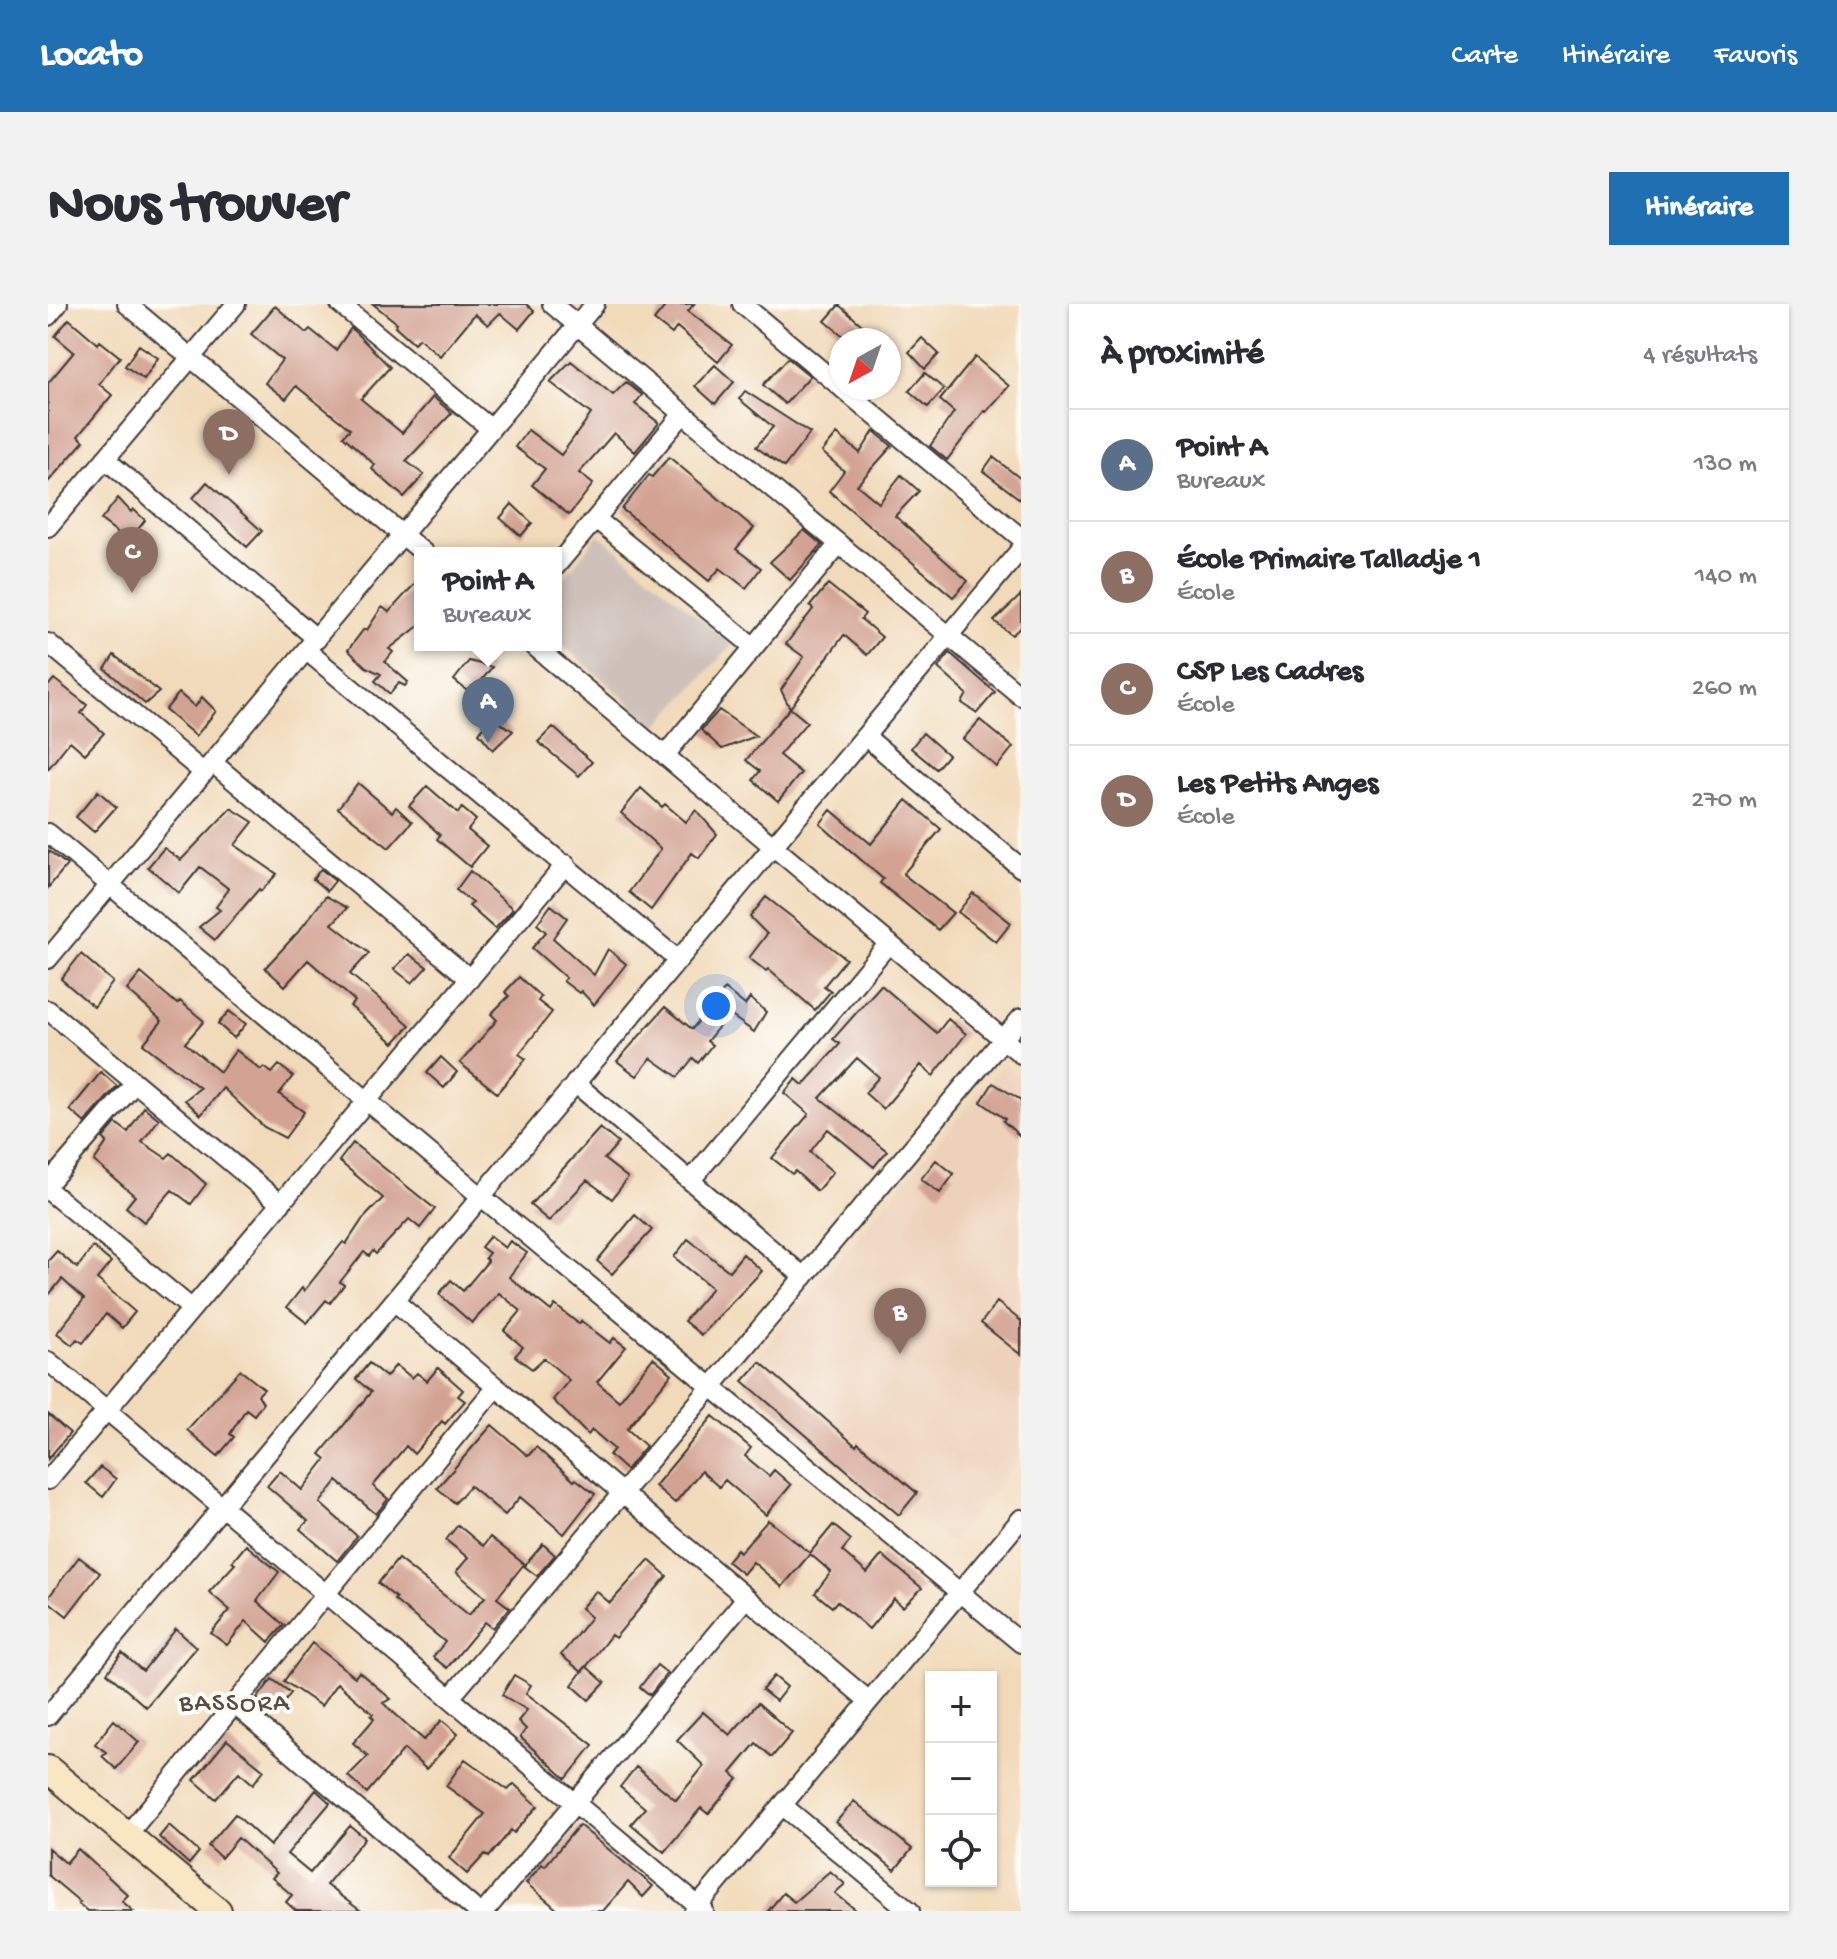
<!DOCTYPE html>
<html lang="fr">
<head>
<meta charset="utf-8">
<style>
  body { margin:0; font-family:"Gochi Hand",sans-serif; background:#f2f2f3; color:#2b2b33 }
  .controls { position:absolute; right:24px; bottom:24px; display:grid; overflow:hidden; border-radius:0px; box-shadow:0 2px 6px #0004 }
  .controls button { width:72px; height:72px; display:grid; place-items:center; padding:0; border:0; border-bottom:2px solid #e1e1e2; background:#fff; color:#2b2b33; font:40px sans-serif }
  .compass { position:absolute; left:781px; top:24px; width:72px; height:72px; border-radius:50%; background:#fff; box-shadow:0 2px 6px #0004; rotate:220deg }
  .you { position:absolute; left:668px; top:702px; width:28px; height:28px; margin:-20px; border:6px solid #fff; border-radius:50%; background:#1a73e8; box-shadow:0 0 0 12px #1a73e833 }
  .badge { display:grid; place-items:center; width:52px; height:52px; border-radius:50%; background:#1f6fb2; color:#fff; font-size:26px; font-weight:700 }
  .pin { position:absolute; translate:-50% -66px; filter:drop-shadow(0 2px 4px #0008) }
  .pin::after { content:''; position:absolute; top:42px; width:28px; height:24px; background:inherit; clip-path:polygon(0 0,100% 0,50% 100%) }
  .popup { position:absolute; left:366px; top:243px; width:148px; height:104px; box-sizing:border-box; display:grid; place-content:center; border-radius:0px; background:#fff; filter:drop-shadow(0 2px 6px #0005); font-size:26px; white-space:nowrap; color:#7c7c81 }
  .popup b { font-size:30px; color:#2b2b33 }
  .popup::after { content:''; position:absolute; left:50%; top:100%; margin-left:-16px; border:16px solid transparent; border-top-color:#fff }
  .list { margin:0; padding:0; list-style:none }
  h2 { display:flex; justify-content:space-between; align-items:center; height:104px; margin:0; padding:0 32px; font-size:34px }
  h2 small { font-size:26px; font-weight:400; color:#7c7c81 }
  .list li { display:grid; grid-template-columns:52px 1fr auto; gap:24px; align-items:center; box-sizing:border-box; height:112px; padding:0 32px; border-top:2px solid #e1e1e2 }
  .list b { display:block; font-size:30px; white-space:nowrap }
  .list p { margin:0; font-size:26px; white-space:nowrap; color:#7c7c81 }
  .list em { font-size:26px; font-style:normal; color:#7c7c81 }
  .icon { flex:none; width:44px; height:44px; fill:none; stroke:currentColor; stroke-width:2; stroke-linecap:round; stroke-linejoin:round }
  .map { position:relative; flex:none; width:973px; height:1607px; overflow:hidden; border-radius:0px }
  header { display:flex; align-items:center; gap:48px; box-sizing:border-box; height:112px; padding:0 40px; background:#1f6fb2; color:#fff }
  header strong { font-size:38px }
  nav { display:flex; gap:44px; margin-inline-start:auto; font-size:28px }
  .intro { display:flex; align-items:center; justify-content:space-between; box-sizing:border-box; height:192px; padding:0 48px }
  h1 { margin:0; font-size:56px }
  .button { padding:20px 36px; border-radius:0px; background:#1f6fb2; color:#fff; font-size:28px; font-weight:700 }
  main { display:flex; gap:48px; padding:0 48px }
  aside { flex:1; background:#fff; border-radius:0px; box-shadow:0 2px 6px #0004 }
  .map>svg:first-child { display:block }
  .built { fill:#edd1ba }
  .industrial { fill:#cec1ba }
  .building { fill:#d2a292 }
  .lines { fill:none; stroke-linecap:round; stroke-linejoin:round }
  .street-casing { stroke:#3c3834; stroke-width:22 }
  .secondary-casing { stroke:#3c3834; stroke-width:30 }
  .street { stroke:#fff; stroke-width:18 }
  .secondary { stroke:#f9e7c3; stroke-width:26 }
  .labels { text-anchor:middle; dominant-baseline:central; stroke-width:8; stroke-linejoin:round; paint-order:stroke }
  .neighbourhood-label { font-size:26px; letter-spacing:2px; fill:#5c4b45; stroke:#fdfcf7 }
</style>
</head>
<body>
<header>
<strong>Locato</strong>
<nav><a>Carte</a><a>Itinéraire</a><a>Favoris</a></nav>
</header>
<div class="intro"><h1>Nous trouver</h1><a class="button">Itinéraire</a></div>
<main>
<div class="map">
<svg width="973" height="1607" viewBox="0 0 973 1607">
  <rect width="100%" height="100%" fill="#fdfcf7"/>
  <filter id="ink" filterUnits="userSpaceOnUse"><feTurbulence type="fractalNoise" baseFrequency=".0125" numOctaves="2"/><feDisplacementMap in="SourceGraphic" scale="16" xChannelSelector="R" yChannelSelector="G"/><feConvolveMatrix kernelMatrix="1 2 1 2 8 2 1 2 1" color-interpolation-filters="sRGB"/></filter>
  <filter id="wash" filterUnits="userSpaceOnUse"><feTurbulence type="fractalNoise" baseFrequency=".006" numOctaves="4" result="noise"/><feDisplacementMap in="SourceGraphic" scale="32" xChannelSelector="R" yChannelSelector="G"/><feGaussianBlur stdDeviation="1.8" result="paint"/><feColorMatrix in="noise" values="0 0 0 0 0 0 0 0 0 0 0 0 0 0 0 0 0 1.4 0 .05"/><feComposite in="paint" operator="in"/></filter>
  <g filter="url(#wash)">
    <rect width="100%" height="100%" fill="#f1daba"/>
    <path class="built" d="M 955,760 L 973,775 L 973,1153 L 902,1239 L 693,1073 Z"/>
    <path class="industrial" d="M 550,230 L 684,341 L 609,422 L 508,335 L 508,285 Z"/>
    <g id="blocks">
      <path class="building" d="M 325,0 L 478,0 L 486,7 L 471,25 L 452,9 L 440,21 L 427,10 L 392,52 L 371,34 L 366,39 L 347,22 L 349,19 Z
        M 619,0 L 646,0 L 640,7 L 684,41 L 670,58 L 629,23 L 624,30 L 606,16 Z
        M 791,1 L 814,21 L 800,36 L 777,17 Z
        M 227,2 L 258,29 L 262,25 L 288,46 L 303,24 L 342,63 L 313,95 L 354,129 L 385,93 L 404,109 L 358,157 L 376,171 L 356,193 L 324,165 L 327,161 L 295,132 L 302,125 L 248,82 L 238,95 L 217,79 L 234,56 L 203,30 Z
        M 21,15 L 50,40 L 52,37 L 72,53 L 51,80 L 64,91 L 30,132 L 36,137 L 0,178 L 0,79 L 26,48 L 7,32 Z
        M 874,34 L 891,50 L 877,65 L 861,48 Z
        M 91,41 L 110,54 L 96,75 L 77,62 Z
        M 927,53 L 961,82 L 938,108 L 936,107 L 899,156 L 882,142 L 906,108 L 892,96 Z
        M 740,54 L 762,72 L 737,100 L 715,81 Z
        M 523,57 L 565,91 L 578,78 L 594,91 L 587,100 L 611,119 L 587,148 L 566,129 L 531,169 L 545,180 L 521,211 L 484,181 L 497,165 L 467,143 L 480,126 L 513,151 L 543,110 L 502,78 Z
        M 667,61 L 686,78 L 667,100 L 647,82 Z
        M 877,69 L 896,85 L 880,103 L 861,87 Z
        M 697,87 L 762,129 L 736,163 L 708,143 L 725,123 L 691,95 Z
        M 826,127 L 844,142 L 809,181 L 831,199 L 853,171 L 871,187 L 847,212 L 920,277 L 905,293 L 781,187 L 796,167 L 774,148 L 789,130 L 812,149 Z
        M 621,153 L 706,224 L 688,245 L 713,264 L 698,284 L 672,264 L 661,277 L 574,205 L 601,171 L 604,173 Z
        M 945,153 L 973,175 L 973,196 L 935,167 Z
        M 159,178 L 214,227 L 199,243 L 145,194 Z
        M 70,194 L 83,208 L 85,205 L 97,216 L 81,237 L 53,216 Z
        M 464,200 L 484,219 L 473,232 L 452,214 Z
        M 756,226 L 774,241 L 742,276 L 722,258 Z
        M 372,274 L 372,321 L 341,345 L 345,348 L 337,358 L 360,378 L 357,382 L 351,379 L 342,390 L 327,377 L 333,370 L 318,363 L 300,346 L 316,325 L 319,326 L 334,303 L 341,308 Z
        M 780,280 L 817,310 L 813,315 L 834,333 L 819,351 L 796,331 L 742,404 L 733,386 L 756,353 L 738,340 L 765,305 L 762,302 Z
        M 973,291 L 973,323 L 964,331 L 946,317 Z
        M 902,349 L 947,388 L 929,409 L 914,399 L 919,390 L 890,364 Z
        M 66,351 L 111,388 L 97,400 L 57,365 Z
        M 421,357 L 444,363 L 423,390 L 406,376 Z
        M 6,375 L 39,401 L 33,409 L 56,429 L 37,450 L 22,437 L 0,465 L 0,382 Z
        M 131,389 L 147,403 L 154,393 L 168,407 L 148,432 L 117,406 Z
        M 742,404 L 759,418 L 731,451 L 753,469 L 730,497 L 705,476 L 712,467 L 698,456 Z
        M 671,406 L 708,432 L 674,445 L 653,426 Z
        M 443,413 L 465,427 L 445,446 L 431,429 Z
        M 932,416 L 965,443 L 949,463 L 915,435 Z
        M 505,423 L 544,458 L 531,472 L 490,438 Z
        M 875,429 L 900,451 L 888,465 L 863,444 Z
        M 310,479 L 344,508 L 348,503 L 364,518 L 341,544 L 290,504 Z
        M 379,482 L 410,509 L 414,504 L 428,516 L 420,526 L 439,542 L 422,563 L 389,535 L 392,531 L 361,502 Z
        M 593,484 L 614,503 L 617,500 L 638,518 L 648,506 L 669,530 L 651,554 L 644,549 L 603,606 L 581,588 L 613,545 L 573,509 Z
        M 50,487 L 68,503 L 46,528 L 28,513 Z
        M 859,496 L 893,525 L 855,570 L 905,609 L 890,626 L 832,579 L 835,575 L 772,520 L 783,506 L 823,540 Z
        M 183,504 L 205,518 L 187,541 L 229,570 L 213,587 L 211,585 L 167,636 L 151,623 L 172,606 L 168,603 L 181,585 L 152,563 L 131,589 L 100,563 L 116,544 L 133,556 Z
        M 0,546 L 19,561 L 0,584 Z
        M 273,565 L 287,577 L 279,587 L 265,575 Z
        M 422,567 L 465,605 L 447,625 L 421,602 L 425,599 L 408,586 Z
        M 925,589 L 963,619 L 948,638 L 910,608 Z
        M 278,592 L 299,604 L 284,620 L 321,649 L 302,670 L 362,721 L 346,739 L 302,702 L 307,697 L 260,656 L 237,682 L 217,664 L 251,627 Z
        M 718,593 L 798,655 L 776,682 L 783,687 L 767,706 L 720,665 L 718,667 L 701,654 L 719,630 L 702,613 Z
        M 503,601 L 519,614 L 505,634 L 546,671 L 560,645 L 578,660 L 546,701 L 533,687 L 531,689 L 515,677 L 518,674 L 484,644 L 498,628 L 489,620 Z
        M 33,650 L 65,678 L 46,703 L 13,675 Z
        M 361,650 L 379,663 L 364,679 L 346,665 Z
        M 93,669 L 129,700 L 132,697 L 156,717 L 137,739 L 172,768 L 188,746 L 213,766 L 216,763 L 224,769 L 231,761 L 245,772 L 231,790 L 256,808 L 237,834 L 216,823 L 175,784 L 153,811 L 137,796 L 152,784 L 95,740 L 114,717 L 79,686 Z
        M 471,673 L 493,693 L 490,697 L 504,708 L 471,750 L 478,755 L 449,789 L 412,759 L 449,716 L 443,710 L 461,692 L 457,688 Z
        M 833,681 L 889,729 L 900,715 L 918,730 L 885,772 L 873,761 L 835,805 L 817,789 L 831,773 L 809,754 L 772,794 L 839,847 L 826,863 L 780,825 L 762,848 L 785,868 L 769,887 L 747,867 L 744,870 L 724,854 L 761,810 L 736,789 L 748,775 L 755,781 L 792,740 L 785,735 Z
        M 677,685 L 697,701 L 702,694 L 718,708 L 706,728 L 681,710 L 659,737 L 664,741 L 650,759 L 645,754 L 630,773 L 603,754 L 589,772 L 569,757 L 617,703 L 644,725 Z
        M 181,707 L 198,720 L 186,734 L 170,720 Z
        M 393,753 L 409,768 L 396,784 L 379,769 Z
        M 53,768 L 69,782 L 37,819 L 22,806 Z
        M 945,779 L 973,796 L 973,833 L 955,817 L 957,815 L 933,798 Z
        M 96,803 L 111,815 L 94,838 L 118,854 L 123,849 L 158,880 L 143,900 L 124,886 L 96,918 L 78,903 L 87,892 L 46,857 L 59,838 L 55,834 L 68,819 L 80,828 Z
        M 552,824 L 570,839 L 556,855 L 580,874 L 564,895 L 539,876 L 501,917 L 482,901 Z
        M 305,839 L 387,905 L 372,924 L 361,915 L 328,950 L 325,947 L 321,952 L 316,948 L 292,978 L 296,981 L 282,999 L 278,996 L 259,1019 L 239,1003 L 254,984 L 256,987 L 295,938 L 298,940 L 314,916 L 335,894 L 291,857 Z
        M 888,856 L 906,870 L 892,889 L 873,875 Z
        M 587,911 L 604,926 L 564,970 L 549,957 Z
        M 442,932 L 457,944 L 462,937 L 479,949 L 461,973 L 503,1007 L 507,1001 L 531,1020 L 533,1017 L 562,1039 L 566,1034 L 578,1043 L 549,1078 L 571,1097 L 605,1054 L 624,1070 L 579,1125 L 598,1142 L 578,1166 L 561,1151 L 566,1145 L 544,1126 L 540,1131 L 505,1096 L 521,1076 L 496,1054 L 484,1065 L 467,1052 L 475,1043 L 456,1027 L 473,1007 L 451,989 L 424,1019 L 391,990 L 403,976 L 415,987 L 440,957 L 437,954 L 441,949 L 433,943 Z
        M 640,935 L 681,967 L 695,950 L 714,967 L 653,1031 L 636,1017 L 664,984 L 626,953 Z
        M 45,943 L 63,958 L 49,975 L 87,1008 L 74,1024 L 58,1010 L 35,1039 L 29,1035 L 24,1041 L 9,1029 L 36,995 L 14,975 L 0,992 L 0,957 L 9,947 L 29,964 Z
        M 949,998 L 973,1017 L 973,1051 L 933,1019 Z
        M 712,1058 L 808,1142 L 810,1139 L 869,1189 L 851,1211 L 695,1077 Z
        M 321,1059 L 338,1073 L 348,1061 L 364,1074 L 369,1069 L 379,1077 L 390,1064 L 415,1086 L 410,1092 L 417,1097 L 397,1120 L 394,1117 L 366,1150 L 358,1142 L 325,1182 L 340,1195 L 328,1210 L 289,1177 L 272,1199 L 309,1232 L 289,1257 L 252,1225 L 260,1217 L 219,1182 L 232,1167 L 254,1186 L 278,1155 L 272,1150 L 323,1088 L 308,1075 Z
        M 192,1066 L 216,1085 L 210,1091 L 215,1099 L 206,1111 L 198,1105 L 182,1130 L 186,1133 L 170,1152 L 139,1126 Z
        M 0,1110 L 22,1129 L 0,1155 Z
        M 665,1112 L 703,1144 L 697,1152 L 721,1172 L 726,1166 L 743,1181 L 718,1211 L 677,1176 L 671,1183 L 653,1167 L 627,1199 L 607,1182 Z
        M 444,1121 L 480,1152 L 488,1143 L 526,1177 L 528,1175 L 547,1190 L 516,1230 L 472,1193 L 457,1211 L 422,1182 L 407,1199 L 389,1184 Z
        M 52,1163 L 68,1175 L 55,1193 L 38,1179 Z
        M 720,1216 L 762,1249 L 785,1221 L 803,1236 L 794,1247 L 819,1269 L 834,1251 L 874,1284 L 855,1303 L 846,1295 L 821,1325 L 789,1297 L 784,1303 L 767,1289 L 783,1268 L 762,1250 L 734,1283 L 705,1258 L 695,1270 L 679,1257 L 689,1245 L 692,1248 Z
        M 410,1221 L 435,1242 L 442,1233 L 476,1260 L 449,1294 L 462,1304 L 445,1324 L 437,1318 L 399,1364 L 385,1353 L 397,1338 L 346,1296 L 348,1294 L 330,1279 L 350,1255 L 421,1311 L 437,1293 L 408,1268 L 420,1254 L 398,1236 Z
        M 495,1240 L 507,1251 L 489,1272 L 476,1262 Z
        M 198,1241 L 231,1268 L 209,1297 L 236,1321 L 221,1338 L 198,1317 L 179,1341 L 163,1329 L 182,1306 L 161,1288 L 187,1260 L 184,1258 Z
        M 31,1253 L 52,1269 L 19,1312 L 0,1297 L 0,1294 Z
        M 601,1256 L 619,1272 L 567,1334 L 563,1331 L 534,1368 L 513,1351 L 543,1313 L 533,1304 L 548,1287 L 562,1299 Z
        M 128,1325 L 148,1343 L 98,1403 L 59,1369 L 74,1349 L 95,1367 Z
        M 264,1339 L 307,1373 L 311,1368 L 343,1395 L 335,1399 L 376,1436 L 394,1416 L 410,1430 L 378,1465 L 356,1445 L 319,1489 L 300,1472 L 320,1452 L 305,1439 L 326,1415 L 323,1412 L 325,1410 L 289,1379 L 273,1402 L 236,1377 Z
        M 609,1361 L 619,1369 L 602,1391 L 592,1383 Z
        M 538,1362 L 557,1379 L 541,1396 L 524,1381 Z
        M 466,1371 L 483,1381 L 478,1389 L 545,1441 L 518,1475 L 472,1433 L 478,1425 L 470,1417 L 479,1406 L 454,1391 Z
        M 726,1372 L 739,1383 L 728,1397 L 714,1386 Z
        M 224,1375 L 243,1389 L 228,1408 L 209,1395 Z
        M 710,1399 L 744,1429 L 724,1453 L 708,1439 L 683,1469 L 690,1475 L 660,1510 L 653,1504 L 616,1548 L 583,1520 L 597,1504 L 572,1483 L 588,1463 L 628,1496 L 656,1462 L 629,1436 L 655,1408 L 682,1431 Z
        M 66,1416 L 91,1438 L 68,1465 L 54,1452 L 58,1448 L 47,1440 Z
        M 179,1436 L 216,1466 L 205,1480 L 191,1468 L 168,1495 L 146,1476 Z
        M 417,1455 L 460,1486 L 466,1480 L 490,1502 L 466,1529 L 463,1526 L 441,1553 L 437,1550 L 419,1570 L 401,1554 L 437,1510 L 398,1482 Z
        M 268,1486 L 282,1499 L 239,1550 L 262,1569 L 302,1522 L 317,1534 L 278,1581 L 313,1607 L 248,1607 L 238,1598 L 244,1591 L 224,1574 L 229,1569 L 190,1534 L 173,1554 L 160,1542 L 187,1510 L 222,1542 Z
        M 806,1497 L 864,1545 L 847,1566 L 788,1518 Z
        M 121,1521 L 151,1548 L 141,1560 L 111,1533 Z
        M 531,1521 L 605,1582 L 595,1593 L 580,1578 L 555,1607 L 511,1607 L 478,1579 L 494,1560 L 497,1562 Z
        M 0,1544 L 18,1559 L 30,1545 L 80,1591 L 74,1597 L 85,1607 L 39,1607 L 30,1599 L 32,1598 L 0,1571 Z
        M 782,1567 L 797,1580 L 787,1589 L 809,1607 L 720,1607 L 735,1589 L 746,1598 Z"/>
    </g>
  </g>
  <g filter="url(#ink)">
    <use href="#blocks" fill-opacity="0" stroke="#3c3834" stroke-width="2"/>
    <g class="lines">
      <g class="street-casing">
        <path id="street" d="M 79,0 L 376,249
          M 292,0 L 443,125
          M 504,0 L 973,392
          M 694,0 L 793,83
          M 0,12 L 10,0
          M 794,84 L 973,234
          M 57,155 L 269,335
          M 548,215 L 706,343
          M 0,223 L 188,0
          M 508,262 L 635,110
          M 0,339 L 156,469
          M 485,341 L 973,750
          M 259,347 L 630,656
          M 817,432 L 973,564
          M 617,451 L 790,241
          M 165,459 L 422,675
          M 0,529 L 429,889 L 973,1339
          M 0,655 L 547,0
          M 0,706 L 233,900
          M 527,779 L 756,973
          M 643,876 L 841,639
          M 0,880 L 87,779
          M 0,886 L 144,1005
          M 346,997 L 821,1397
          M 0,1057 L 656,1607
          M 0,1176 L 518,560
          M 402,1394 L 973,714
          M 187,1401 L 429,1607
          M 0,1412 L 973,245
          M 734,1501 L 862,1607
          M 79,1531 L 448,1083
          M 437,1607 L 698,1294
          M 646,1607 L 973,1215"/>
      </g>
      <g class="secondary-casing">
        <path id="secondary" d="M 0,1465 L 170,1607"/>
      </g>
      <use href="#street" class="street"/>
      <use href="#secondary" class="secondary"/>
    </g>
  </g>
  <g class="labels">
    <g class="neighbourhood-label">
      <text x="187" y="1401">BASSORA</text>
    </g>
  </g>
</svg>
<div class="controls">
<button>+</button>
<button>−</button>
<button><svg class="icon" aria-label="locate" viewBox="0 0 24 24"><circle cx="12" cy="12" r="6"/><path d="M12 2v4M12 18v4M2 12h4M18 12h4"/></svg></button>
</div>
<svg class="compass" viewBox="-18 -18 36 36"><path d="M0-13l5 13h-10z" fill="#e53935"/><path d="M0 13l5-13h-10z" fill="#7c7c81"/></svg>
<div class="you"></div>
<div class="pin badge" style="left:440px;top:439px;background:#5c6f8a">A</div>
<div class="popup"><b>Point A</b>Bureaux</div>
<div class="pin badge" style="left:852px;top:1050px;background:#8d6e63">B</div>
<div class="pin badge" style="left:84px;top:289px;background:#8d6e63">C</div>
<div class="pin badge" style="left:181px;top:171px;background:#8d6e63">D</div>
</div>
<aside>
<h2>À proximité<small>4 résultats</small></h2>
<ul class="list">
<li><span class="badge" style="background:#5c6f8a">A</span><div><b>Point A</b><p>Bureaux</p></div><em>130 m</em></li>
<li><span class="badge" style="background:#8d6e63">B</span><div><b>École Primaire Talladje 1</b><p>École</p></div><em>140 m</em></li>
<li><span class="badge" style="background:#8d6e63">C</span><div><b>CSP Les Cadres</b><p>École</p></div><em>260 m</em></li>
<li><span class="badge" style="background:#8d6e63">D</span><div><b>Les Petits Anges</b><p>École</p></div><em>270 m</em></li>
</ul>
</aside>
</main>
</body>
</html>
